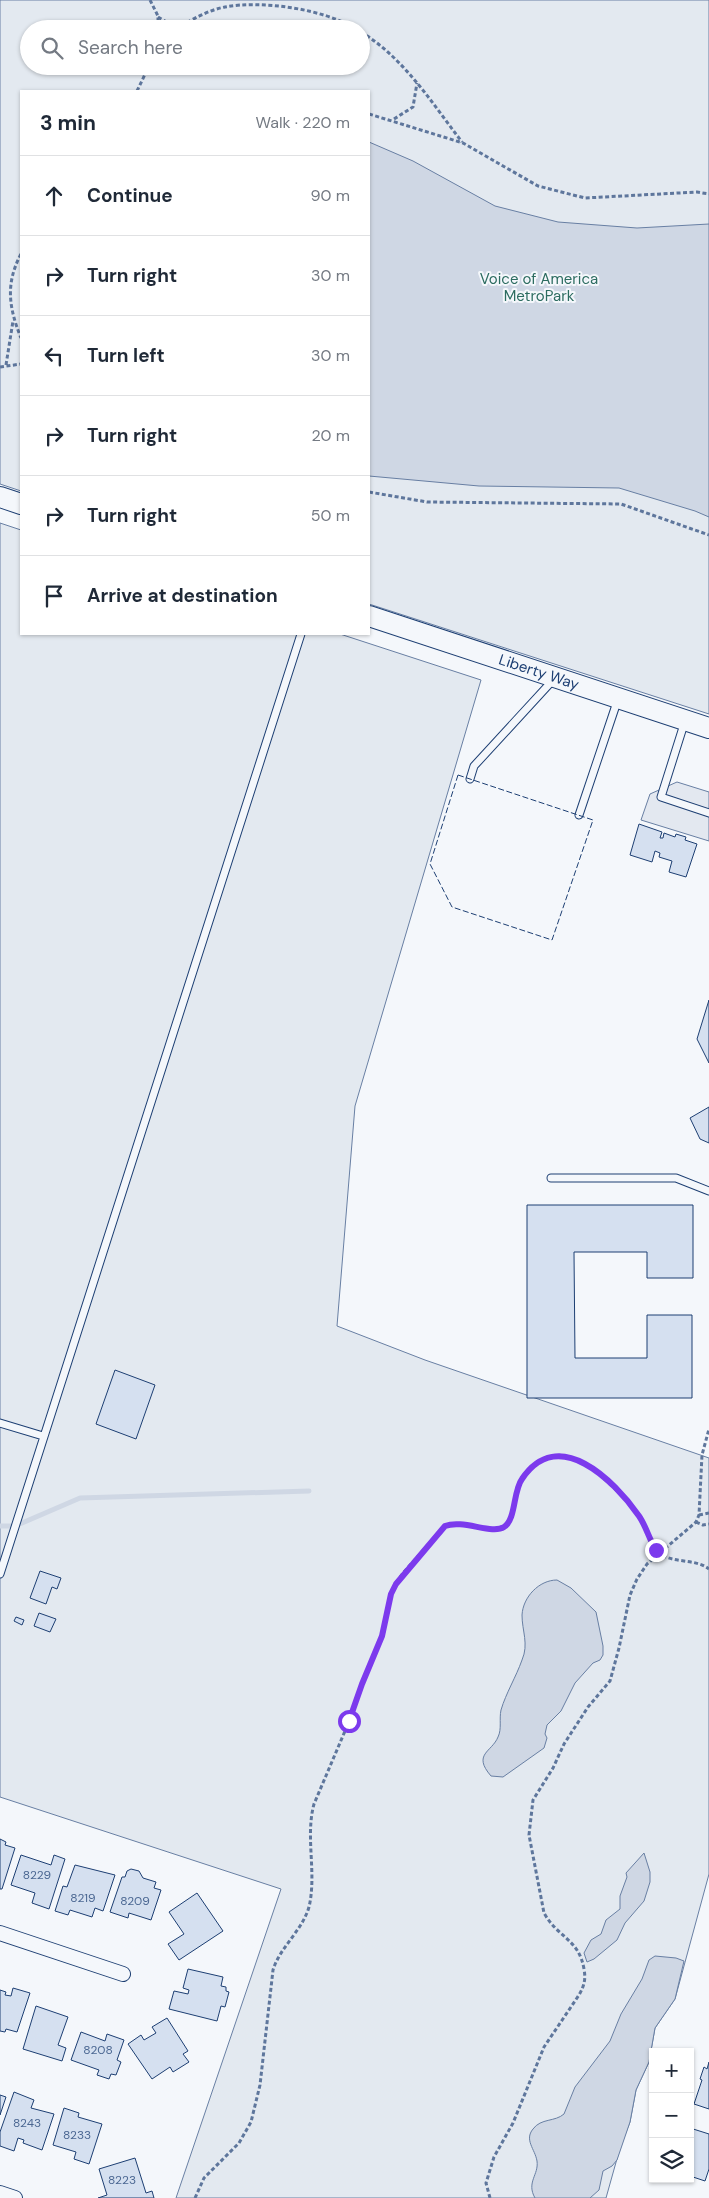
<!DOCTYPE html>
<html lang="en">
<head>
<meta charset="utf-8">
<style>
  body { margin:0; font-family:"DM Sans",sans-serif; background:#f2f2f3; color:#1f2937 }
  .controls { position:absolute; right:15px; bottom:15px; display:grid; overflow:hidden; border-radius:0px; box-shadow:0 1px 4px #0004 }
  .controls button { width:45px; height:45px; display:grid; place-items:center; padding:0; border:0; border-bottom:1px solid #e0e1e3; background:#fff; color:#1f2937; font:25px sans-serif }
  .stop { position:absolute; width:15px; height:15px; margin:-11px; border:4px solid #7c3aed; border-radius:50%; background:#fff }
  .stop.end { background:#7c3aed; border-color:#fff; box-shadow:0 1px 5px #0008 }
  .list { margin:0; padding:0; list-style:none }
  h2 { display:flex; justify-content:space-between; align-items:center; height:65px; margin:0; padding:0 20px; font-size:21px }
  h2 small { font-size:16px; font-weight:400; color:#747a83 }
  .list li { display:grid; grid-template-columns:32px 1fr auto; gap:15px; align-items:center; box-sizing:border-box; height:80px; padding:0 20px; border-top:1px solid #e0e1e3 }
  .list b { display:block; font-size:19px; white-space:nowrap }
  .list em { font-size:16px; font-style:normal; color:#747a83 }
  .icon { flex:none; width:28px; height:28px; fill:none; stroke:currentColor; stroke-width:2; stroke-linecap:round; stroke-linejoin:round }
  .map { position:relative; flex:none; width:709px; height:2198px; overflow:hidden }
  .search { position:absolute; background:#fff; box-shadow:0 1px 4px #0004; left:20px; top:20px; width:350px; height:55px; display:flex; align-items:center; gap:12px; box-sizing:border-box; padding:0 18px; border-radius:28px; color:#747a83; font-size:19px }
  .panel { position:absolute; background:#fff; box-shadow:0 1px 4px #0004; left:20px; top:90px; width:350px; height:545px; border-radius:0px }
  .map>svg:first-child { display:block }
  .green { fill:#e3e9f0; stroke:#687fa3; fill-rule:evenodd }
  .parking { fill:#e3e8f0; stroke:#687fa3 }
  .water { fill:#cfd7e4; stroke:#687fa3 }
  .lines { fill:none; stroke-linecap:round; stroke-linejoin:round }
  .stream { stroke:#cfd7e4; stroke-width:5 }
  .building { fill:#d5e0f0; stroke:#1d3f73 }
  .service-casing { stroke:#1d3f73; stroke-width:9 }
  .minor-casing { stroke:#1d3f73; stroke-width:16 }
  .secondary-casing { stroke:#1d3f73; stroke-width:22 }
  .path { stroke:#5e769c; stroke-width:3; stroke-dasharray:4 2.5; stroke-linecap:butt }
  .service { stroke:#f4f7fb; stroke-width:7 }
  .minor { stroke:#f4f7fb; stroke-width:14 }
  .secondary { stroke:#f4f7fb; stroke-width:20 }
  .fence { stroke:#1d3f73; stroke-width:1; stroke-dasharray:6 2.5; stroke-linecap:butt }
  .route { stroke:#7c3aed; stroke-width:6 }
  .labels { text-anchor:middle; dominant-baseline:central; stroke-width:4; stroke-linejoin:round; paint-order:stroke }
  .number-label { font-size:12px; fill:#4b6792 }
  .park-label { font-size:15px; fill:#2c6c60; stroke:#f4f7fb }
  .street-label { font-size:15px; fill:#1d3f73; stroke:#f4f7fb }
</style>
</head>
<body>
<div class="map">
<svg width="709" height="2198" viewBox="0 0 709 2198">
  <rect width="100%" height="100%" fill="#f4f7fb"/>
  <path class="green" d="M 0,0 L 709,0 L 709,714 L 369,604 L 369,91 L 21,91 L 21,491 L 0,484 ZM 29,29 L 361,29 L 361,66 L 29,66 Z
    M 0,523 L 21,530 L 21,634 L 340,634 L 481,680 L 355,1106 L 337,1326 L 425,1360 L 709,1458 L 709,1874 L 675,1999 L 655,2028 L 649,2062 L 636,2090 L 630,2122 L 620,2148 L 606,2198 L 176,2198 L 281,1889 L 0,1797 Z"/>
  <path class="parking" d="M 677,782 L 709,792 L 709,841 L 641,820 L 650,794 Z"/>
  <path class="water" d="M 369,142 L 413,161 L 495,206 L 558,222 L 637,228 L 709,224 L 709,517 L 695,511 L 619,488 L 479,486 L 369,476 Z
    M 557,1580 L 571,1588 L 596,1612 L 603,1646 L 603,1655 L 600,1660 L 593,1663 L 575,1683 L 561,1711 L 547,1725 L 545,1734 L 547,1738 L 544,1748 L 503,1777 L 491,1776 C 472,1754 492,1752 498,1737 C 502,1729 499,1719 501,1710 C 506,1693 516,1677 522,1660 C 529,1644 522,1631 522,1615 C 523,1597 539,1580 557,1580 Z
    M 644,1853 L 650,1872 L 650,1882 L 644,1901 L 625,1923 L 617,1940 L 594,1959 L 587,1962 L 584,1953 L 591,1940 L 601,1934 L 606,1920 L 620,1909 L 620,1896 L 627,1877 L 626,1873 Z
    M 655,1956 L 676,1958 L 684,1961 L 675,1999 L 655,2028 L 649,2062 L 636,2090 L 630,2122 L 617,2160 L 612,2166 L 603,2171 L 599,2190 L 590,2198 L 535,2198 C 526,2182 539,2175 537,2161 C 535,2149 524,2140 533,2129 C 541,2118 555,2122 564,2114 L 575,2087 L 610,2041 L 621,2014 L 642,1979 L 649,1960 Z"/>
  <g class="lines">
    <path class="stream" d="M 0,1526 L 15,1526 L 80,1498 L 309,1491"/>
  </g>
  <path class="building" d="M 639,824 L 662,832 L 660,838 L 663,838 L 664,833 L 675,837 L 676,834 L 686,837 L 685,840 L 697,844 L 686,877 L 669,872 L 672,861 L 659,857 L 660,853 L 655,851 L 652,862 L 630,855 Z
    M 709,1000 L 709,1063 L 697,1039 Z
    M 709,1107 L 709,1143 L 700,1139 L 690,1118 Z
    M 527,1205 L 693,1205 L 693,1278 L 647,1278 L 647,1252 L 574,1252 L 575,1358 L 647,1358 L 647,1315 L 692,1315 L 692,1398 L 527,1398 Z
    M 115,1370 L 155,1385 L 136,1439 L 96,1424 Z
    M 40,1571 L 61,1578 L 57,1589 L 52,1587 L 46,1604 L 30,1598 Z
    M 39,1613 L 56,1619 L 50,1632 L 34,1626 Z
    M 16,1617 L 24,1620 L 22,1625 L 14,1621 Z
    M 0,1839 L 6,1842 L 5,1845 L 15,1848 L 2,1889 L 0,1889 Z
    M 21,1855 L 51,1865 L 54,1855 L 65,1859 L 49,1909 L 32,1903 L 35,1893 L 11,1885 Z
    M 75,1865 L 115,1875 L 103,1911 L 95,1908 L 92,1917 L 70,1910 L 68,1915 L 55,1911 L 63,1886 L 67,1887 Z
    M 131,1869 L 139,1871 L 143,1878 L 156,1882 L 154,1888 L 161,1890 L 151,1920 L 129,1913 L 128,1918 L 110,1912 L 122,1877 L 125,1877 L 127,1871 Z
    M 197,1893 L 223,1931 L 179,1960 L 168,1944 L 184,1934 L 169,1912 Z
    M 188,1969 L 223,1977 L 221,1986 L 226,1987 L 226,1991 L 229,1992 L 225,2007 L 221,2006 L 217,2021 L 169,2009 L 174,1991 L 188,1994 L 189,1990 L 183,1988 Z
    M 13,1988 L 30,1993 L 17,2032 L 6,2029 L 5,2032 L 0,2031 L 0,1990 L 6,1992 L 5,1995 L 11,1996 Z
    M 36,2006 L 68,2017 L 58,2045 L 66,2048 L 62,2061 L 23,2049 Z
    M 167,2018 L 188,2051 L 183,2054 L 189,2062 L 173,2072 L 170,2067 L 152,2079 L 128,2044 L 141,2035 L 144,2040 L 156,2033 L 152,2027 Z
    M 81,2032 L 105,2041 L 107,2034 L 124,2040 L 117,2060 L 121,2062 L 116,2075 L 111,2074 L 109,2079 L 97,2075 L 99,2070 L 71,2060 Z
    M 709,2062 L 709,2109 L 694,2104 L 702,2080 L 700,2079 L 704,2067 L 707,2069 Z
    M 14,2092 L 34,2100 L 31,2108 L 54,2114 L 42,2150 L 23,2143 L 24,2140 L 18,2138 L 14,2151 L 0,2146 L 0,2132 Z
    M 0,2095 L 6,2097 L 0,2115 Z
    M 64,2108 L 79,2113 L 78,2117 L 102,2124 L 89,2164 L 74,2159 L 76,2152 L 53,2145 Z
    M 690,2128 L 709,2134 L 709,2169 L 705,2181 L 690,2176 Z
    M 135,2158 L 146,2193 L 152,2191 L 154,2198 L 98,2198 L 107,2195 L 99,2169 Z"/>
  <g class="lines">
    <g class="service-casing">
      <path id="service" d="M 685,721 L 661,797 L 709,813
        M 470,779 L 474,766 L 554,679
        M 579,815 L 618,699
        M 551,1178 L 676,1178 L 709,1191
        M 0,1423 L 43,1436
        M 0,1574 L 301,634"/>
    </g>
    <g class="minor-casing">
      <path id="minor" d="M 0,1933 L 123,1974
        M 0,2193 L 15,2198"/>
    </g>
    <g class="secondary-casing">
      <g id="secondary">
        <path d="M 0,497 L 21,504"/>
        <path id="s1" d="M 369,616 L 709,728"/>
      </g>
    </g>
    <path class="path" d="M 150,0 L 158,16 L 158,29
      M 158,17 L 177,28
      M 176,29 C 191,20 208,10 225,7 C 262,0 324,9 356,29
      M 361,32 C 404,58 432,103 462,142
      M 137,91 L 149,66
      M 369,114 L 463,143 L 538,186 L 585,198 L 697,192 L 709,194
      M 394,119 L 413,107 L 417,83
      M 21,254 C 5,284 9,308 21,338
      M 6,365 L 13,321
      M 0,367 L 21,364
      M 369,492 L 427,502 L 621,504 L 709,535
      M 699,1515 L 709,1513
      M 696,1522 L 703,1525 L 709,1524
      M 195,2198 L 204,2178 L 239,2143 L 251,2122 L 260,2085 L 273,1970 C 280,1947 302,1931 309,1907 C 317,1873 305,1837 314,1804 L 345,1731 L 362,1684 L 383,1636 L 391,1594 L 396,1583 L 403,1573 L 445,1526 C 466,1518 486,1534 501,1529 C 516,1525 513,1497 518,1485 C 521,1479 525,1474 529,1470 C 559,1438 590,1465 614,1488 C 623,1497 632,1506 639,1516 C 647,1527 648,1544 659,1553 C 673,1564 695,1558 709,1569
      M 490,2198 L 486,2183 L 494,2157 L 513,2123 L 544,2047 L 579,1995 C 584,1986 586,1980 584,1969 C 579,1939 558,1938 544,1913 L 529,1835 L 533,1800 L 553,1768 L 564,1744 L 588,1707 L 610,1681 L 619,1648 L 630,1595 L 637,1579 L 647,1564 L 696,1522 L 699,1515 L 702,1455 L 709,1429"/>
    <use href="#service" class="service"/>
    <use href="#minor" class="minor"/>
    <use href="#secondary" class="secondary"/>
    <path class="fence" d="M 458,775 L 593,820 L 552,940 L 452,907 L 430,864 Z"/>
  </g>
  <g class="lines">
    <path class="route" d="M 349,1721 L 362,1684 L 382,1636 L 391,1594 L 396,1584 L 445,1526 C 463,1519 492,1535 504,1527 C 516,1520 513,1491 522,1479 C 558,1425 614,1480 639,1516 C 646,1526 649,1539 656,1550"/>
  </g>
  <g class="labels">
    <g class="number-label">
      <text x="37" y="1875">8229</text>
      <text x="83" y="1898">8219</text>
      <text x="135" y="1901">8209</text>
      <text x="98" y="2050">8208</text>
      <text x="27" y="2123">8243</text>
      <text x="77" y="2135">8233</text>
      <text x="122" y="2180">8223</text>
    </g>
    <g class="park-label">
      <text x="539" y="279">Voice of America<tspan x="539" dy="17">MetroPark</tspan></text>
    </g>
    <g class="street-label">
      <text stroke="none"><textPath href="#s1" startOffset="179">Liberty Way</textPath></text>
    </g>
  </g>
</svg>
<div class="controls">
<button>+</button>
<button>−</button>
<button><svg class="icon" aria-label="layers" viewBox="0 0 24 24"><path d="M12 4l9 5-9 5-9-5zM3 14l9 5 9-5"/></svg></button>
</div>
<div class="stop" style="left:349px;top:1721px"></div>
<div class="stop end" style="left:656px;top:1550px"></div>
<div class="search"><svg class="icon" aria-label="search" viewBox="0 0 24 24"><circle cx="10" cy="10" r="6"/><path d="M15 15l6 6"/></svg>Search here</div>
<section class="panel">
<h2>3 min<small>Walk · 220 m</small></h2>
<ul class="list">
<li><svg class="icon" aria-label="ahead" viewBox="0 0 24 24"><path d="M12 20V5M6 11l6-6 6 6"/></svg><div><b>Continue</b></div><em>90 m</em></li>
<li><svg class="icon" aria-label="right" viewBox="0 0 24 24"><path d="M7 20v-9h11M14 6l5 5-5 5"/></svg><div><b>Turn right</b></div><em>30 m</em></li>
<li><svg class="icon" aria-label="left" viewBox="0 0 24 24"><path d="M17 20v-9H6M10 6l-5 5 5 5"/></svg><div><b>Turn left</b></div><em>30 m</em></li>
<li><svg class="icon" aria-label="right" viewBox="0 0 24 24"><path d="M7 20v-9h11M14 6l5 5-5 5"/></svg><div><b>Turn right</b></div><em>20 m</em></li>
<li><svg class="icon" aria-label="right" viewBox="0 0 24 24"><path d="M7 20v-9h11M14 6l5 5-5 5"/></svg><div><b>Turn right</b></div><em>50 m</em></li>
<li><svg class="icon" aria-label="arrive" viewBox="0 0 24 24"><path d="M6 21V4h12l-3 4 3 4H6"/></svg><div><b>Arrive at destination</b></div></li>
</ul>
</section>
</div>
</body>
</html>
